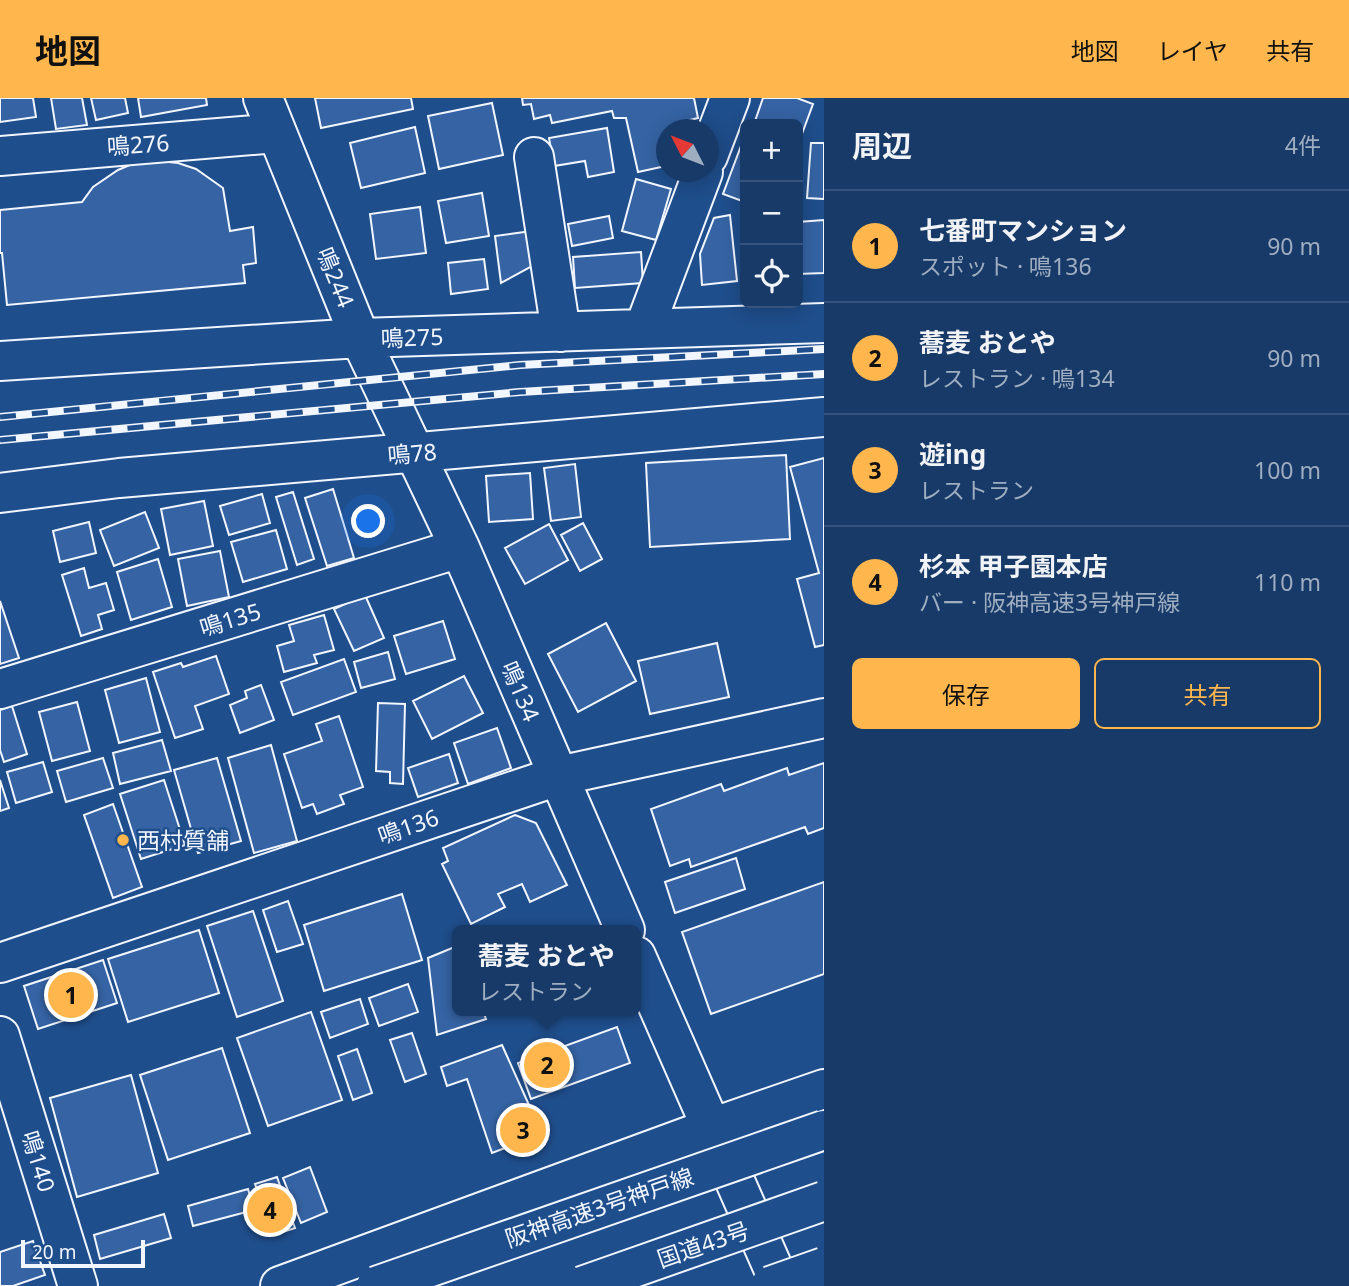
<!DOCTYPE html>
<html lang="ja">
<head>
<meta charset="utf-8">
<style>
  body { margin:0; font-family:"Noto Sans","Noto Sans JP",sans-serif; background:#20416f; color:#f1f3f6 }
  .controls { position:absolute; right:21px; top:21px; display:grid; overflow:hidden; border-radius:10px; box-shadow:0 4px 18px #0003 }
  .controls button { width:63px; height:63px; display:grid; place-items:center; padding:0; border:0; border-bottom:2px solid #36547d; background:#173a69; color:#f1f3f6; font:35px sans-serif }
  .compass { position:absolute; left:656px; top:21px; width:63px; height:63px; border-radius:50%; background:#173a69; box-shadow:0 4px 18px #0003; rotate:312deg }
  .scale { position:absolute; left:21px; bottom:18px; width:124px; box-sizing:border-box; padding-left:7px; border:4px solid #f2f6ff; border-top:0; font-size:19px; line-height:24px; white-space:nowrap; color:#f2f6ff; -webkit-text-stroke:5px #1f4e8c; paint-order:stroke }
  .you { position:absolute; left:369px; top:424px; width:24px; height:24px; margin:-18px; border:5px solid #fff; border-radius:50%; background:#1a73e8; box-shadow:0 0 0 10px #1a73e833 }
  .badge { display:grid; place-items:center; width:46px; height:46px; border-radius:50%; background:#ffb74d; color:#111; font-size:23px; font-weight:700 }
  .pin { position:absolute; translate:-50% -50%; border:4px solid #fff; box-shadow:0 2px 7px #0006 }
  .popup { position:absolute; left:452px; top:827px; width:189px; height:91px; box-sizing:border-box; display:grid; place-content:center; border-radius:10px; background:#173a69; filter:drop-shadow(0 2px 5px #0005); font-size:23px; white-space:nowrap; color:#9eadc0 }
  .popup b { font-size:26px; color:#f1f3f6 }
  .popup::after { content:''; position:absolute; left:50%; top:100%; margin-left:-14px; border:14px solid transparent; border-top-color:#173a69 }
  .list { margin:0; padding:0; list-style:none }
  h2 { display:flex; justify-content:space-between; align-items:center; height:91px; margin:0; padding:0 28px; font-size:30px }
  h2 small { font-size:23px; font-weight:400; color:#9eadc0 }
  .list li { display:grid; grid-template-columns:46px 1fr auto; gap:21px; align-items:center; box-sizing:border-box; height:112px; padding:0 28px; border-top:2px solid #36547d }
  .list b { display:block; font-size:26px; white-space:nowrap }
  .list p { margin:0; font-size:23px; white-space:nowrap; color:#9eadc0 }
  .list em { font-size:23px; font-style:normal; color:#9eadc0 }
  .actions { display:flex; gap:14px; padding:21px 28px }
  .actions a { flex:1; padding:16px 0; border:2px solid #ffb74d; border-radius:10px; text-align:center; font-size:24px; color:#ffb74d }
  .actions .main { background:#ffb74d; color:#111 }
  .icon { flex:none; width:38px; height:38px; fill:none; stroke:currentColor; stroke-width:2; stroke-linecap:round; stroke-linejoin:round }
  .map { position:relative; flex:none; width:824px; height:1188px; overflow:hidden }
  header { display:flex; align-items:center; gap:42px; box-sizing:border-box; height:98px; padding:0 35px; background:#ffb74d; color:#111 }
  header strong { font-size:33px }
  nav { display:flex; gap:38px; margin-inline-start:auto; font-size:24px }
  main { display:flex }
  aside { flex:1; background:#173a69 }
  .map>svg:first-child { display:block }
  .building { fill:#3563a3; stroke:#f2f6ff; stroke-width:2 }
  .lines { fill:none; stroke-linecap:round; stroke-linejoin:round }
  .minor-casing { stroke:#f2f6ff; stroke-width:42 }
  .highway-casing { stroke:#f2f6ff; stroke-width:42 }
  .minor { stroke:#1f4e8c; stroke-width:38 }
  .highway { stroke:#1f4e8c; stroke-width:38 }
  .rail-casing { stroke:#f2f6ff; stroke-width:8 }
  .rail { stroke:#1f4e8c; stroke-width:5; stroke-dasharray:16; stroke-linecap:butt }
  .highway-bridge-casing { stroke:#f2f6ff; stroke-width:42; stroke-linecap:butt }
  .highway-bridge { stroke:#1f4e8c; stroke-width:38 }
  .poi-dot { fill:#ffb74d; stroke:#1f4e8c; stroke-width:2.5 }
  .labels { text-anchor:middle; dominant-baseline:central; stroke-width:5; stroke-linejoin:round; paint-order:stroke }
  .street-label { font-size:23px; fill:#f2f6ff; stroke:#1f4e8c }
  .poi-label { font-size:23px; fill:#f2f6ff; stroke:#1f4e8c; text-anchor:start }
</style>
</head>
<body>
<header>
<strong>地図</strong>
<nav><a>地図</a><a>レイヤ</a><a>共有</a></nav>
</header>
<main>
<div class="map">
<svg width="824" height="1188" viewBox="0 0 824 1188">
  <rect width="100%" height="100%" fill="#1f4e8c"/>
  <path class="building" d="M 0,0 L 33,0 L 36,19 L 0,24 Z
    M 51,0 L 82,0 L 87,27 L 56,31 Z
    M 91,0 L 125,0 L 128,15 L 96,22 Z
    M 138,0 L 206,0 L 207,7 L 141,19 Z
    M 315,0 L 411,0 L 413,11 L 321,30 Z
    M 522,0 L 694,0 L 698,20 L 686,23 L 688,32 L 666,32 L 666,68 L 638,74 L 626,20 L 614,20 L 612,13 L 552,25 L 550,17 L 534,21 L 531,6 L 523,7 Z
    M 763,0 L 797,0 L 813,6 L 799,44 L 798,26 L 754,26 Z
    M 492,5 L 503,57 L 439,71 L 428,18 Z
    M 415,29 L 425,75 L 361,90 L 350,45 Z
    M 607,30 L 614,74 L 588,79 L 585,63 L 554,68 L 549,40 Z
    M 811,45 L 824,45 L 824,101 L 807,100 Z
    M 741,48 L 745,49 L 745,104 L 723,96 Z
    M 159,63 L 178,65 L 196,71 L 223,90 L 230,133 L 253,129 L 256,165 L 243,167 L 245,185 L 7,207 L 2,155 L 0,155 L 0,112 L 82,104 L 93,89 L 118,72 L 132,66 Z
    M 636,81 L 671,91 L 656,142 L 622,133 Z
    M 482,95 L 489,138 L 446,145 L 438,103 Z
    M 420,109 L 426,155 L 376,161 L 370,116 Z
    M 730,117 L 737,183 L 702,187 L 700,156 L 714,120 Z
    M 609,118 L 613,140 L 572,148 L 568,126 Z
    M 824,122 L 824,175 L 798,176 L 798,124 Z
    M 532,133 L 536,166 L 501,185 L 495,138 Z
    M 641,154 L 643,185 L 575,190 L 573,159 Z
    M 484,161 L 488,191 L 451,196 L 448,165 Z
    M 786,357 L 790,441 L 650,449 L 646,365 Z
    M 824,360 L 824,547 L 815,549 L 797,481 L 819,475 L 790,369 Z
    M 575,366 L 581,419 L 551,423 L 544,370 Z
    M 530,375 L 533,421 L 489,424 L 486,378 Z
    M 333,391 L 354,460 L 327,468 L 305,400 Z
    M 293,394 L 314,461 L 297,467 L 276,399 Z
    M 262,396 L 270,425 L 229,437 L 220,408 Z
    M 204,403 L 213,448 L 170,457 L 161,411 Z
    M 145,414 L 159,450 L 114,468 L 100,432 Z
    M 89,424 L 96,455 L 60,464 L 53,433 Z
    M 583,425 L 602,461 L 580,473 L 561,437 Z
    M 549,426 L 568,462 L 525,486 L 505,450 Z
    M 276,432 L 287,471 L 243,484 L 231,444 Z
    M 220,453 L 229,499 L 187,508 L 178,461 Z
    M 158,461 L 172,509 L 131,522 L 117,474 Z
    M 84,470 L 89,490 L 106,485 L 114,512 L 98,517 L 102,531 L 81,538 L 62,477 Z
    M 365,497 L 384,540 L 354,553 L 334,511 Z
    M 0,503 L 19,560 L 0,566 Z
    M 324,517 L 334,552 L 314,557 L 317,565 L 284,574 L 277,548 L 294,543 L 289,527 Z
    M 443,523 L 455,561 L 406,576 L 394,538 Z
    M 606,525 L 636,583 L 578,614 L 548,556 Z
    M 717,545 L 729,599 L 650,616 L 638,563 Z
    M 388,554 L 395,581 L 361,590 L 354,564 Z
    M 216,558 L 229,596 L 195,608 L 203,631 L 175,640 L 153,574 L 181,565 L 183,569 Z
    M 344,561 L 356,594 L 293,617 L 281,584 Z
    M 464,578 L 483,615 L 432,641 L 413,603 Z
    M 146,580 L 160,634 L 119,645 L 105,592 Z
    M 261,587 L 274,622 L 240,635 L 230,607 L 247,600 L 245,593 Z
    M 77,604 L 90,653 L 52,663 L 39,614 Z
    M 378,605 L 405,606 L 403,686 L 390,685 L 390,674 L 376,673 Z
    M 12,608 L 27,656 L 4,664 L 0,652 L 0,612 Z
    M 339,618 L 363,689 L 340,697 L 344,706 L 317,716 L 313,706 L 302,710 L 284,656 L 322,643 L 316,626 Z
    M 497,630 L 511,670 L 468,686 L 454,645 Z
    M 162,642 L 171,673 L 120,686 L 113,655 Z
    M 271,647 L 297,743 L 254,755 L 228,660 Z
    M 449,656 L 458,685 L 418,699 L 408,670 Z
    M 103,660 L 113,690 L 66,704 L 57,673 Z
    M 217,660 L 241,743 L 198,755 L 174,672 Z
    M 43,664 L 52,694 L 16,705 L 7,674 Z
    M 824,665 L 824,730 L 808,736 L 805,729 L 691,769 L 689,761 L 670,768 L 651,711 L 721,686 L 724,693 L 787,670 L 789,677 Z
    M 0,682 L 9,710 L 0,713 Z
    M 164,682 L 185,747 L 141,761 L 120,696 Z
    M 113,706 L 142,789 L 113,800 L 84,717 Z
    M 515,717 L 536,725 L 567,787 L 530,804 L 522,786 L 498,796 L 505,809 L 471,826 L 442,766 L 448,763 L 443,750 Z
    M 736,760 L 745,791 L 675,815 L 665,784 Z
    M 824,784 L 824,876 L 711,916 L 682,834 Z
    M 402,796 L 422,862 L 324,893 L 304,827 Z
    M 288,803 L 303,846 L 277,854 L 263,812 Z
    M 253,813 L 283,903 L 237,919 L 207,828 Z
    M 199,832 L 219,895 L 128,924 L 108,861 Z
    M 457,848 L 458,913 L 483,913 L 486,921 L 437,937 L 428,860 Z
    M 103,862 L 117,905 L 38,931 L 24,888 Z
    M 408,886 L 418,914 L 379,928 L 369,900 Z
    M 360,901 L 368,926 L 330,940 L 321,914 Z
    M 311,914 L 342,1002 L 268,1028 L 237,940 Z
    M 617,929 L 630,965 L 531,1001 L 518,965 Z
    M 412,935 L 426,976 L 405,984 L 390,942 Z
    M 502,947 L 542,1036 L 492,1055 L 467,981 L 447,988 L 441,969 Z
    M 222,950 L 250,1035 L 168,1062 L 140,977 Z
    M 357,951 L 372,995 L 353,1002 L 338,958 Z
    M 131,977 L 158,1075 L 77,1099 L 50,1000 Z
    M 310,1069 L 327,1114 L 301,1125 L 283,1080 Z
    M 277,1079 L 295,1130 L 273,1137 L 255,1086 Z
    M 248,1091 L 254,1112 L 193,1128 L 188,1108 Z
    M 164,1116 L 171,1140 L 100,1161 L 94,1137 Z
    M 33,1143 L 45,1177 L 13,1188 L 0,1188 L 0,1154 Z"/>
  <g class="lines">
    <g class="minor-casing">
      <path id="minor" d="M 263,0 L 360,240 L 460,450 L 625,832
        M 0,58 L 277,35
        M 708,58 L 730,0
        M 534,59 L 561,234
        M 644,231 L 703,74
        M 0,263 L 360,240 L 824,225
        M 0,395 L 119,380 L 824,319
        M 0,591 L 460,450
        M 636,858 L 781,1188
        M 0,865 L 558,678 L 824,620
        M 0,938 L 78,1188"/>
    </g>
    <g class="highway-casing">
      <path id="highway" d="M 280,1188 L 711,1030 L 824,991"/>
    </g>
    <use href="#minor" class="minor"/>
    <use href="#highway" class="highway"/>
    <g class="rail-casing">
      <path id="rail" d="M 0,319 L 520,267 L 824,251
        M 0,342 L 520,294 L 824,276"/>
    </g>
    <use href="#rail" class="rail"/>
    <g class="highway-bridge-casing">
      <path id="highway-bridge" d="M 376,1188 L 824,1032
        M 582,1188 L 824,1103
        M 770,1188 L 824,1169"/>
    </g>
    <use href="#highway-bridge" class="highway-bridge"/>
  </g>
  <circle class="poi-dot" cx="123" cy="742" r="7"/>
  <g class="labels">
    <g class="street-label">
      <text transform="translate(138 46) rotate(-4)">鳴276</text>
      <text transform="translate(336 179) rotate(68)">鳴244</text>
      <text transform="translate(412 239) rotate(-2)">鳴275</text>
      <text transform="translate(412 355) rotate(-5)">鳴78</text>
      <text transform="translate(230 521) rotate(-17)">鳴135</text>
      <text transform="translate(521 593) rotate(67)">鳴134</text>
      <text transform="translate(408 728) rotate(-19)">鳴136</text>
      <text transform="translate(39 1063) rotate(73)">鳴140</text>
      <text transform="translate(599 1109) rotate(-19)">阪神高速3号神戸線</text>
      <text transform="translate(703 1146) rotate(-19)">国道43号</text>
    </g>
    <g class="poi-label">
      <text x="137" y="742">西村質舗</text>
    </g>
  </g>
</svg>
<div class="controls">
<button>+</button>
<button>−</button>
<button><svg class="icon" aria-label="locate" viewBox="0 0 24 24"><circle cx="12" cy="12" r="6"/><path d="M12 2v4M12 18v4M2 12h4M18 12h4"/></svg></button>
</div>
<svg class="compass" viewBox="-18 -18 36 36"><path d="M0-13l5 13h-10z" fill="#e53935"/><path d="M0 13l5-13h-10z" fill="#9eadc0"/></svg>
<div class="scale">20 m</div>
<div class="you"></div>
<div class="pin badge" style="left:71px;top:897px">1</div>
<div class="pin badge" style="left:547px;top:967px">2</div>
<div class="popup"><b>蕎麦 おとや</b>レストラン</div>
<div class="pin badge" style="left:523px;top:1032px">3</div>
<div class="pin badge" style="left:270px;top:1112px">4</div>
</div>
<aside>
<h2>周辺<small>4件</small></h2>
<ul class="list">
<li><span class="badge">1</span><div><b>七番町マンション</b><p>スポット · 鳴136</p></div><em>90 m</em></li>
<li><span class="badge">2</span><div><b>蕎麦 おとや</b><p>レストラン · 鳴134</p></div><em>90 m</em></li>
<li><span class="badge">3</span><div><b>遊ing</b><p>レストラン</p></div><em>100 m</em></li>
<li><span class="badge">4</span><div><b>杉本 甲子園本店</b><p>バー · 阪神高速3号神戸線</p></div><em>110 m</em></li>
</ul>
<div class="actions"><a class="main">保存</a><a>共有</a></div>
</aside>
</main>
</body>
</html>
